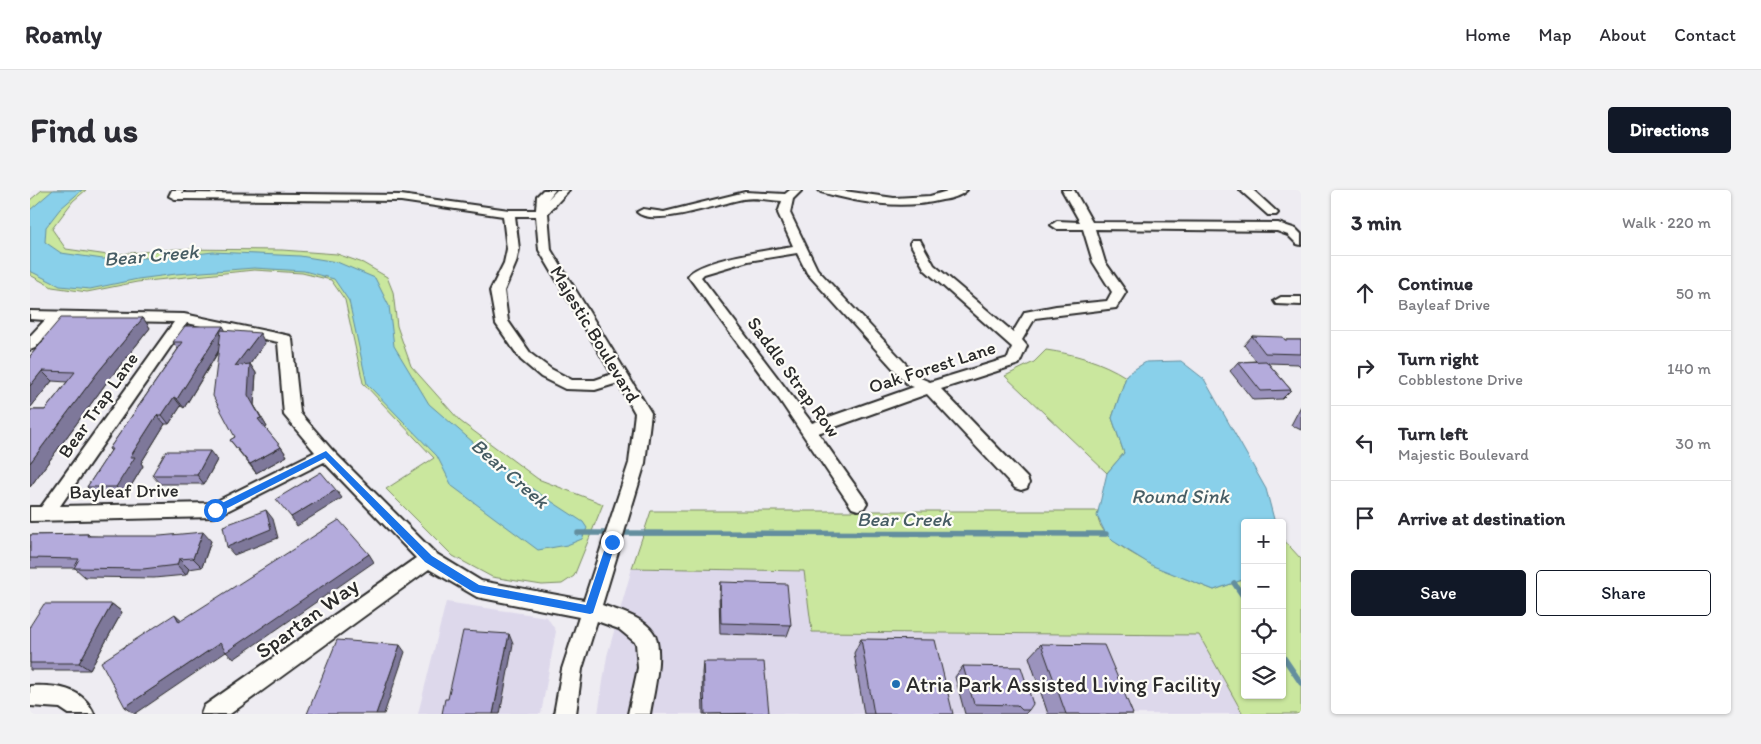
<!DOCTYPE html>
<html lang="en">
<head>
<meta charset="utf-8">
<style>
  body { margin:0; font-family:Itim,sans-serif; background:#f2f2f3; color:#2b2b33 }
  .controls { position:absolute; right:15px; bottom:15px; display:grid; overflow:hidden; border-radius:5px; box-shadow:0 1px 4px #0004 }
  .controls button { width:45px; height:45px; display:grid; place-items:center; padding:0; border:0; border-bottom:1px solid #e1e1e2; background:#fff; color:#2b2b33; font:25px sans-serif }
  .stop { position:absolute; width:15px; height:15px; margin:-11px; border:4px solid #1a73e8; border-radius:50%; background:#fff }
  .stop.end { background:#1a73e8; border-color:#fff; box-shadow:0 1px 5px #0008 }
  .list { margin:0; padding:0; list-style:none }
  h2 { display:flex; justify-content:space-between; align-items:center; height:65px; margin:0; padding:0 20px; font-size:21px }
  h2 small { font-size:16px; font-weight:400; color:#7c7c81 }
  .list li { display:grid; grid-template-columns:32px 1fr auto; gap:15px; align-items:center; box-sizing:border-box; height:75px; padding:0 20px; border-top:1px solid #e1e1e2 }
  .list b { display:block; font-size:19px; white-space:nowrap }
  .list p { margin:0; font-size:16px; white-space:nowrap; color:#7c7c81 }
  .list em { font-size:16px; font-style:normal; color:#7c7c81 }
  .actions { display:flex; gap:10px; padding:15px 20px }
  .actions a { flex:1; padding:11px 0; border:1px solid #111827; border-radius:5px; text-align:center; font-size:18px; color:#111827 }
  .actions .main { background:#111827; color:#fff }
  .icon { flex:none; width:28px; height:28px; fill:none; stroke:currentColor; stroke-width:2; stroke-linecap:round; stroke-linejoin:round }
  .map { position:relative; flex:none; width:1271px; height:524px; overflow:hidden; border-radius:5px }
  header { display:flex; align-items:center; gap:30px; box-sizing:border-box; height:70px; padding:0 25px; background:#fff; border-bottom:1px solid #e1e1e2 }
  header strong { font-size:24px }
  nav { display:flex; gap:28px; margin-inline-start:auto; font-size:18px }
  .intro { display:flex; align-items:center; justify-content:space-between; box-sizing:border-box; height:120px; padding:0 30px }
  h1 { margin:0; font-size:35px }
  .button { padding:12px 22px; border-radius:5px; background:#111827; color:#fff; font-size:18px; font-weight:700 }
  main { display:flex; gap:30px; padding:0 30px }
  aside { flex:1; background:#fff; border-radius:5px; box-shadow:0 1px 4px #0004 }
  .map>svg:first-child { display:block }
  .built { fill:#ddd8eb }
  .green { fill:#cae79e; stroke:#7a8964 }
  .water { fill:#89d0ea; stroke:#638e9e }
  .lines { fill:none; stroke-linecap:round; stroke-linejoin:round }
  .stream { stroke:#638e9e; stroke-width:5.5 }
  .minor-casing { stroke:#2b2b2b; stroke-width:4 }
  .minor { fill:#fdfcf7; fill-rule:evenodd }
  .wall { fill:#9b93bd; stroke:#2b2b2b }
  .shaded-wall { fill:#7e789a; stroke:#2b2b2b }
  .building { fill:#b4abdc; stroke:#2b2b2b }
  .route { fill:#1a73e8 }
  .poi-dot { fill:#1f6fb2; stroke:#fdfcf7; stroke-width:2 }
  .labels { text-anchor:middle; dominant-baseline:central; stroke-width:4.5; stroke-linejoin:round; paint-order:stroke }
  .street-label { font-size:19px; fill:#2b2b2b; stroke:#fdfcf7 }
  .water-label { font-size:20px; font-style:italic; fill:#475d64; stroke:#fdfcf7 }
  .near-street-label { font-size:22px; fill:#2b2b2b; stroke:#fdfcf7 }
  .near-poi-label { font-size:22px; fill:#2b2b2b; stroke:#fdfcf7; text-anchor:start }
</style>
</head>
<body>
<header>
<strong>Roamly</strong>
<nav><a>Home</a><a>Map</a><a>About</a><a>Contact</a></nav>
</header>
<div class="intro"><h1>Find us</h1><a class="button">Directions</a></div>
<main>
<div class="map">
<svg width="1271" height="524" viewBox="0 0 1271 524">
  <rect width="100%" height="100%" fill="#eeecf2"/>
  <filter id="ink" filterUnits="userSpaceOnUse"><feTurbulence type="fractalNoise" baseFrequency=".02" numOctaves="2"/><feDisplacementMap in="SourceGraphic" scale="10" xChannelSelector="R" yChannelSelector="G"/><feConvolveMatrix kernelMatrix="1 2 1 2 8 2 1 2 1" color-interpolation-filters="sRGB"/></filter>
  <g filter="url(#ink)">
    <path class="built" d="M 602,378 L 775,381 L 783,442 L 1169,445 L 1213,524 L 568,524 L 577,466 Z
      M 416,412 L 517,427 L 526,441 L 511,524 L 388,524 Z"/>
    <path class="green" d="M 12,0 L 56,0 L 43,11 L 22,39 L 36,59 L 78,65 L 146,59 L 252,60 L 307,64 L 333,73 L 357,87 L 363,102 L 367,136 L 381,176 L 430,231 L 508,289 L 573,314 L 544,386 L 532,394 L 512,395 L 462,387 L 423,366 L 356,299 L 404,268 L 333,193 L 315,110 L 301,90 L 272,83 L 224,80 L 107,92 L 57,102 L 22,97 L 0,85 L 0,10 Z
      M 1016,160 C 1044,164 1071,171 1096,187 L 1082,228 L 1094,263 L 1077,283 L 975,186 L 1004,172 Z
      M 621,321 L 1068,321 C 1061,357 1158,389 1184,400 L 1215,389 L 1215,505 L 1252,505 L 1252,348 L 1271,369 L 1271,524 L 1213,524 L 1169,445 L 782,442 L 774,381 L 602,378 Z"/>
    <path class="water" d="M 23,0 L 52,0 L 30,19 L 16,37 L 15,52 L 31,63 L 73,69 L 142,67 L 183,62 L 270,66 L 307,72 L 345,88 L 359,116 L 364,156 L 399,214 L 451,259 L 504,300 L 553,332 L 557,338 L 552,349 L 537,355 L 508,360 L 422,296 L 407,266 L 337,194 L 319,111 L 304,89 L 274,81 L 224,78 L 146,84 L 108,89 L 60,99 L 30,96 L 0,81 L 0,20 Z
      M 1151,171 L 1174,189 L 1236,299 L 1245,333 L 1215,333 L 1215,389 L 1184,400 L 1123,376 L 1083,351 L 1076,344 L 1067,326 L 1077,283 L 1094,263 L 1082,228 L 1097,184 L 1116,172 Z"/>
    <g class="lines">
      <path class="stream" d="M 548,343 L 1076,344
        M 1204,393 L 1215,409
        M 1252,465 L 1271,493"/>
      <g class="minor-casing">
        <path id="minor" d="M 142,0 L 154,0 L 152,3 L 371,5 L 479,20 L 506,20 L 507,6 L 513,0 L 525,0 L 518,9 L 527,0 L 539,0 L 518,23 L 521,60 L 621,223 L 615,273 L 572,415 C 589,421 613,427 623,442 C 635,459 623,505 620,524 L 598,524 L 608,478 L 606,453 L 589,439 L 567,431 L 552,479 L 546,524 L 524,524 L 532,479 L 549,427 L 447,407 L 399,379 L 200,524 L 171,524 L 174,516 L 386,368 L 294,272 L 185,327 L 0,331 L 0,317 L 11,317 L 144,132 L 30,130 L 5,158 L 0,160 L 0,146 L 15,130 L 0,129 L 0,121 L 154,124 L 260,146 L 262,149 L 270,223 L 302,260 L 405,363 L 451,391 L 554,410 L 599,273 L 605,223 L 588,193 L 565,200 L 535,199 L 511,187 L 491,170 L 466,134 L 460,101 L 474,73 L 477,59 L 473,26 L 371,11 L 145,9 L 139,6 ZM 485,26 L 506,26 L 509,60 L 582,184 L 565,190 L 542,190 L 521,179 L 501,164 L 478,131 L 474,101 L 486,73 L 489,59 ZM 157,133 L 248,152 L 254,225 L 285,262 L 183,313 L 30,316 Z
          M 760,0 L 772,0 L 763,9 L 760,23 L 787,79 L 888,187 L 900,192 L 978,168 L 982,157 L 895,80 L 880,53 L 882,50 L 890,50 L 904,75 L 983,142 L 995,122 L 1026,116 L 1077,111 L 1082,102 L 1063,72 L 1053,39 L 1027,39 L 1021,35 L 1027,31 L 1050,32 L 1032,0 L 1044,0 L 1062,32 L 1248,33 L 1266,39 L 1271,44 L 1271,55 L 1267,54 L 1258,45 L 1247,41 L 1065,39 L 1075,72 L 1096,102 L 1086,118 L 1005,128 L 992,150 L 997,156 L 989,174 L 911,199 L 997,288 L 999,293 L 997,298 L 991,300 L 985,298 L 897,204 L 788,243 L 834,308 L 837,313 L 834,318 L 828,320 L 822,318 L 749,209 L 658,86 C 670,69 741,60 763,56 L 748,23 L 752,11 C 739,10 725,7 713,9 C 691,13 623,38 607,22 L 613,19 L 634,22 L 715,2 L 755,4 ZM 767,63 L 777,83 L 878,195 L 884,197 L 782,233 L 671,87 L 674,84 L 718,71 Z
          M 789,0 L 807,0 L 864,8 L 900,6 L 921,0 L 937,0 C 931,6 920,9 912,10 C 871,20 830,13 791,2 Z
          M 1210,0 L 1223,0 L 1248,23 L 1246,25 L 1238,25 Z
          M 1251,107 L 1271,107 L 1271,115 L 1246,114 L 1244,111 Z
          M 0,496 C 25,495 53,497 64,524 L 39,524 L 30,518 L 0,516 Z"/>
      </g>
      <use href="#minor" class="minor"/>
    </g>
    <path class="wall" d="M 113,128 L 120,138 L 77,192 L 0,297 L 0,220 L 15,220 L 37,192 L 22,191 L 0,218 L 0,166 L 14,150 L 13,149 Z
      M 196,141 L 235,153 L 220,174 L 226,183 L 224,215 L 237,237 L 235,238 L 251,257 L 257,266 L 226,283 L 200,250 L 205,247 L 189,161 L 154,218 L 151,216 L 139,234 L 135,234 L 111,273 L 113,276 L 95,306 L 66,306 L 57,297 L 81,261 L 79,259 L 148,159 L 143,152 Z
      M 1222,146 L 1255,150 L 1271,150 L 1271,177 L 1268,174 L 1238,173 L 1261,200 L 1252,209 L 1223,210 L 1200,181 L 1208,172 L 1226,171 L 1214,155 Z
      M 1271,216 L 1271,240 L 1261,235 Z
      M 187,270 L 174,294 L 130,294 L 122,285 Z
      M 58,344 L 60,346 L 181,351 L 172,377 L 159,379 L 156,385 L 124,388 L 55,387 L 45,378 L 0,378 L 0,345 Z
      M 690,392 L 761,435 L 757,446 L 690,444 L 689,404 Z
      M 82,414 L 92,422 L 60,480 L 0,480 L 0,436 Z
      M 831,449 L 923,524 L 834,524 L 824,463 Z
      M 1011,454 L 1103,524 L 1018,524 L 999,467 Z
      M 673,472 L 739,523 L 738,524 L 673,524 L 672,483 Z
      M 933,476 L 999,520 L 995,524 L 935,524 L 925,487 Z"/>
    <path class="shaded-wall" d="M 113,128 L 120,138 L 77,192 L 0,297 L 0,273 L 68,182 Z
      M 193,136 L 198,145 L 154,218 L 147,209 Z
      M 230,143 L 235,153 L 220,174 L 226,183 L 224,215 L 237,237 L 234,239 L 228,229 L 205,176 Z
      M 12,181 L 22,191 L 0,218 L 0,196 Z
      M 144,207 L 151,216 L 139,234 L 132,225 Z
      M 127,225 L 135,234 L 111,273 L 113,276 L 95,306 L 86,297 L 100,267 Z
      M 251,257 L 257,266 L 226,283 L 220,274 Z
      M 180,261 L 187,270 L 174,294 L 167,285 Z
      M 306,300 L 312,308 L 267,336 L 261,327 Z
      M 236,320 L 243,329 L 248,348 L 204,365 L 197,357 Z
      M 173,342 L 181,351 L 172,377 L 163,368 Z
      M 339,364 L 344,372 L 204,469 L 196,462 L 105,524 L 95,517 L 190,453 Z
      M 149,369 L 159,379 L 156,385 L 147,375 Z
      M 82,414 L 92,422 L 60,480 L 49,473 Z
      M 145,424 L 154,432 L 149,432 Z
      M 479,444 L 483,454 L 470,524 L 463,524 Z
      M 370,455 L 375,462 L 354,524 L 346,524 Z"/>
    <path class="building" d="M 31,128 L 113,128 L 68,182 L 0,273 L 0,220 L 15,220 L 45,182 L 12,181 L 0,196 L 0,166 L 15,149 L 13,149 Z
      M 155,136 L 193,136 L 147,209 L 144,207 L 132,225 L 127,225 L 100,267 L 105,267 L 86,297 L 57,297 L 82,259 L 79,259 L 153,152 L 143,152 Z
      M 191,140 L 230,143 L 205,176 L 220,174 L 218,205 L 231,228 L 228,229 L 251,257 L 220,274 L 200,250 L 205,247 L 183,206 Z
      M 1222,146 L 1253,147 L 1255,150 L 1271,150 L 1271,164 L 1235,163 Z
      M 1236,171 L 1261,200 L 1231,201 L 1208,172 Z
      M 136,261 L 180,261 L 167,285 L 122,285 Z
      M 291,282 L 306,300 L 261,327 L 246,309 Z
      M 236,320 L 241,339 L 197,357 L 193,336 Z
      M 309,330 L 339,364 L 196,462 L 190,453 L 95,517 L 71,472 L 145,424 L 149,432 Z
      M 173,342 L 163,368 L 149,369 L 147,375 L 113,379 L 44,378 L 49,369 L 0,368 L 0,345 L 58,344 L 57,346 L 130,346 Z
      M 690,392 L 757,394 L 761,435 L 691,433 Z
      M 14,414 L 82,414 L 49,473 L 0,473 L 0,436 Z
      M 433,441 L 479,444 L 463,524 L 412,524 L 415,509 L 418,509 Z
      M 831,449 L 905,450 L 923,524 L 844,524 Z
      M 307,450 L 370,455 L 346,524 L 277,524 Z
      M 1011,454 L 1074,455 L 1103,524 L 1036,524 Z
      M 673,472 L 734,472 L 739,523 L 675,524 Z
      M 933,476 L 991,477 L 1003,514 L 999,520 L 992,520 L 987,515 L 944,514 Z"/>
  </g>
  <path class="route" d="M 296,261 L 402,366 L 449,395 L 556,415 L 577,352 L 582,348 L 585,349 L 586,352 L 563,423 L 560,424 L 443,402 L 395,372 L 295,268 L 188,323 L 182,323 L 182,318 Z"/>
  <circle class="poi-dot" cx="866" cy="494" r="5"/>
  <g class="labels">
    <g class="street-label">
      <text transform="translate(565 144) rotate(59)">Majestic Boulevard</text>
      <text transform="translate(902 177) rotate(-18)">Oak Forest Lane</text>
      <text transform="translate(764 187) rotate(54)">Saddle Strap Row</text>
      <text transform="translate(68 215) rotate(-55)">Bear Trap Lane</text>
      <text transform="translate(94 301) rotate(-1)">Bayleaf Drive</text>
    </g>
    <g class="water-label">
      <text transform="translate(121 65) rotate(-5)">Bear Creek</text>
      <text transform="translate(480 283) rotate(41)">Bear Creek</text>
      <text x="1150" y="306">Round Sink</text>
      <text x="874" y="329">Bear Creek</text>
    </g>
    <g class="near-street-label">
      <text transform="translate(277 428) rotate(-36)">Spartan Way</text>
    </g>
    <g class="near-poi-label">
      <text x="876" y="494">Atria Park Assisted Living Facility</text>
    </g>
  </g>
</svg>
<div class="controls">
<button>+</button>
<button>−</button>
<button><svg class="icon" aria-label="locate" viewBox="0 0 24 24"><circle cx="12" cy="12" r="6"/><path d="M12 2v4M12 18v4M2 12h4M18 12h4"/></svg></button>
<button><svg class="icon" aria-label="layers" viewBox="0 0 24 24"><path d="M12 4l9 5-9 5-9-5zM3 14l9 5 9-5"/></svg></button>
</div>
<div class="stop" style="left:185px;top:320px"></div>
<div class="stop end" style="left:582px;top:352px"></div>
</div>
<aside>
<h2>3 min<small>Walk · 220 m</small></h2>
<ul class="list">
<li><svg class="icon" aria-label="ahead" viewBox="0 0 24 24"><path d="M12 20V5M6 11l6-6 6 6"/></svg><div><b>Continue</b><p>Bayleaf Drive</p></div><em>50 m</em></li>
<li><svg class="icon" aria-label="right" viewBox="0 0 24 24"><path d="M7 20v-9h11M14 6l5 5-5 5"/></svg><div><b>Turn right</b><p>Cobblestone Drive</p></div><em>140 m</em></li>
<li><svg class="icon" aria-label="left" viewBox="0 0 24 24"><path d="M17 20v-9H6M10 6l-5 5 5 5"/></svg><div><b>Turn left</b><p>Majestic Boulevard</p></div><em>30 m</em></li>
<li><svg class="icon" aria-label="arrive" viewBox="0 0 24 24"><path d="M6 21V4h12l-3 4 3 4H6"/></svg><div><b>Arrive at destination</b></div></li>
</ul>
<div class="actions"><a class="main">Save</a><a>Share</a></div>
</aside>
</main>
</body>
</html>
